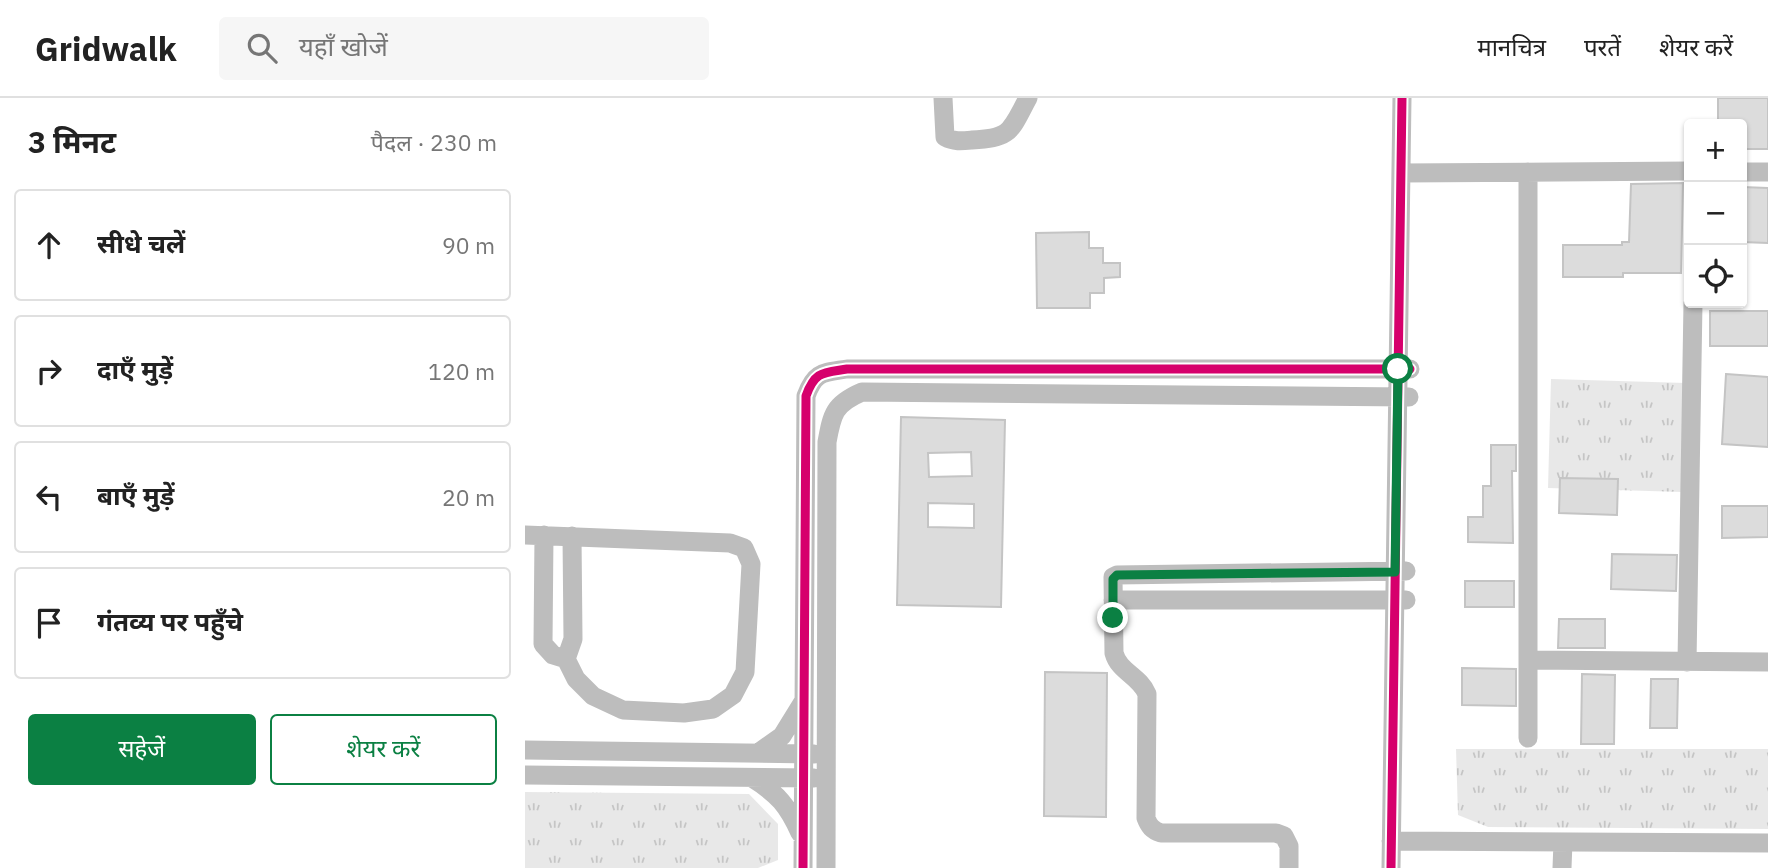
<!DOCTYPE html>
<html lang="hi">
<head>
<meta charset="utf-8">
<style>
  body { margin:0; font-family:"IBM Plex Sans","Noto Sans Devanagari",sans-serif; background:#f6f6f6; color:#222 }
  .controls { position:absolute; right:21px; top:21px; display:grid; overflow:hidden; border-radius:7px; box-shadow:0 2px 5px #0004 }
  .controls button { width:63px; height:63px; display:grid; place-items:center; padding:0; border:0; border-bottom:2px solid #e0e0e0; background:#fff; color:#222; font:35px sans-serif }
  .stop { position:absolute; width:21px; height:21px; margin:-16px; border:5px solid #0b8043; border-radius:50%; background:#fff }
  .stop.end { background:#0b8043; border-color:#fff; box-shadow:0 2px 7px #0008 }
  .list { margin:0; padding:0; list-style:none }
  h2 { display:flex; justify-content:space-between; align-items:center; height:91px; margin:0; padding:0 28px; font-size:30px }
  h2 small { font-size:23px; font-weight:400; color:#767676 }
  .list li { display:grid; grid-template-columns:46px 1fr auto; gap:21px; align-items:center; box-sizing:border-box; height:112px; margin:0 14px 14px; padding:0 14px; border:2px solid #e0e0e0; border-radius:7px }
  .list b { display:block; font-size:26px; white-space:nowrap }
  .list em { font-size:23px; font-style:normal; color:#767676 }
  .actions { display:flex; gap:14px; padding:21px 28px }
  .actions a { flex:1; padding:16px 0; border:2px solid #0b8043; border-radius:7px; text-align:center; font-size:24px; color:#0b8043 }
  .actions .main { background:#0b8043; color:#fff }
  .icon { flex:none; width:38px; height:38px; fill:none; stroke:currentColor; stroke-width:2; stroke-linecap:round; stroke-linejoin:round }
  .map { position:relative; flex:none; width:1243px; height:770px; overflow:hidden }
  header { display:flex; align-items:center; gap:42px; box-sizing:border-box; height:98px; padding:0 35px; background:#fff; border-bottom:2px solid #e0e0e0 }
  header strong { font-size:33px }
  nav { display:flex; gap:38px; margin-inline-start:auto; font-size:24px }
  .search { width:490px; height:63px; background:#f6f6f6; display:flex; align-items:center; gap:18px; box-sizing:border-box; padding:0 24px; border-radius:7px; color:#767676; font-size:26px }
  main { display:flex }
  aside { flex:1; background:#fff }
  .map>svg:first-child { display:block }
  .park { fill:url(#park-tufts) }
  .building { fill:#dcdcdc; stroke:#c4c4c4; stroke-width:2; fill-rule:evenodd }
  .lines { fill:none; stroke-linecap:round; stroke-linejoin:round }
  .minor { stroke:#bdbdbd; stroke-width:19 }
  .cycleway-casing { stroke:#fff; stroke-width:13 }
  .cycleway { stroke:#d6006c; stroke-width:9 }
  .route { stroke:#0b8043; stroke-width:9 }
</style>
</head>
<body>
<header>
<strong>Gridwalk</strong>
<div class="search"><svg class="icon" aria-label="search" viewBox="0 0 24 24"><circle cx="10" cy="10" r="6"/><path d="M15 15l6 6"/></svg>यहाँ खोजें</div>
<nav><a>मानचित्र</a><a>परतें</a><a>शेयर करें</a></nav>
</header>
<main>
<aside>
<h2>3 मिनट<small>पैदल · 230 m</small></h2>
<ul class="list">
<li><svg class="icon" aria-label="ahead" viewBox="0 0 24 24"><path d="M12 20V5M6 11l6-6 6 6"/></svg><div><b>सीधे चलें</b></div><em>90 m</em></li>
<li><svg class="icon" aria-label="right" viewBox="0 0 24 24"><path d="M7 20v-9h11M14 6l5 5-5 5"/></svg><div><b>दाएँ मुड़ें</b></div><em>120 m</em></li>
<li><svg class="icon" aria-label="left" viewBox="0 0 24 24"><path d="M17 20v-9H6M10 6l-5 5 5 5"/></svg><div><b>बाएँ मुड़ें</b></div><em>20 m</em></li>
<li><svg class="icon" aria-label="arrive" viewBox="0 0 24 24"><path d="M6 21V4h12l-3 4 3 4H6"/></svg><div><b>गंतव्य पर पहुँचे</b></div></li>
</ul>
<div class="actions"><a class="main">सहेजें</a><a>शेयर करें</a></div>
</aside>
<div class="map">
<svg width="1243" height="770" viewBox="0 0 1243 770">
  <defs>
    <pattern id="park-tufts" width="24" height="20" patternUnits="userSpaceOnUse" patternTransform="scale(1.75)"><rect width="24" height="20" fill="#e8e8e8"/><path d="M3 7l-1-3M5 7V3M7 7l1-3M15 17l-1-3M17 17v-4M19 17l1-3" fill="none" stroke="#c5c5c5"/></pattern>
  </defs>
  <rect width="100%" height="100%" fill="#fff"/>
  <path class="park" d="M 1026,281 L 1161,285 L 1158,394 L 1023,390 Z
    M 931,651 L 1243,651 L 1243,731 L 963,729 L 933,717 Z
    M 0,694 L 224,696 L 253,726 L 253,762 L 233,770 L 0,770 Z"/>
  <path class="building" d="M 1193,0 L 1243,0 L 1243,51 L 1217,51 L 1217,26 L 1193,26 Z
    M 1158,85 L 1156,175 L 1098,175 L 1098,179 L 1038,179 L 1038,147 L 1097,147 L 1097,144 L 1104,144 L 1106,86 Z
    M 1217,89 L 1243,90 L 1243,145 L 1217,144 Z
    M 564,134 L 564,150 L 578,150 L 578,165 L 595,165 L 595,179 L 579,180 L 579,195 L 565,195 L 565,210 L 512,210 L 511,135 Z
    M 1185,213 L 1243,213 L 1243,248 L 1185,248 Z
    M 1201,276 L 1243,279 L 1243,349 L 1197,346 Z
    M 376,319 L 480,322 L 476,509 L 372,507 ZM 446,354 L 447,378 L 404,379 L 403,355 ZM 403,405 L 449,406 L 449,430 L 403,429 Z
    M 966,347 L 991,347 L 991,373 L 987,373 L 988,445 L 943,444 L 943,419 L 958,419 L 958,388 L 966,388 Z
    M 1035,380 L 1093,381 L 1092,417 L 1034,415 Z
    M 1197,408 L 1243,408 L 1243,439 L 1197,440 Z
    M 1087,456 L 1152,457 L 1151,493 L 1086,491 Z
    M 940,483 L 989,483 L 989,509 L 940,509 Z
    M 1034,521 L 1080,521 L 1080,550 L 1033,550 Z
    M 937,570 L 991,571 L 991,608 L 937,607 Z
    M 520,574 L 582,575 L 581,719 L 519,718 Z
    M 1057,576 L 1090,577 L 1089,646 L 1056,646 Z
    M 1126,581 L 1153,581 L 1152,630 L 1125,630 Z"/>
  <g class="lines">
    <path class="minor" d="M 418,0 L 420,39 C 429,44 437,43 447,42 C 487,40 485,33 503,0
      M 1217,74 L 1243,74
      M 876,75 L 1164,73
      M 0,437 L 205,445 L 219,450 L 226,466 L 220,574 L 208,597 L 188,611 L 159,615 L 98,612 L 68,598 L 51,581 L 41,561
      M 19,437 L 18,546 L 28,557 L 41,561 L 48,541 L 47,438
      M 588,502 L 881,502
      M 1004,562 L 1243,564
      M 1162,564 L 1168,205
      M 1003,640 L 1003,74
      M 0,652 L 289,656
      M 233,655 L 257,638 L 278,604
      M 0,677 L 289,680
      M 227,680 C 253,696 263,708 275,735
      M 866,743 L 1243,745
      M 278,770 L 281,298 C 290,273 298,275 322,271 L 885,271
      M 301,770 L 302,344 C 307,316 309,306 337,294 L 884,299
      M 764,770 L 764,748 L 759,738 L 751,735 L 636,735 C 627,732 624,728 621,720 L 622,596 C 615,578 594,574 589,555 L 588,479 L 592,477 L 881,473
      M 866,770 L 877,0
      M 1037,770 L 1038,744"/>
    <g class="cycleway-casing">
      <path id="cycleway" d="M 278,770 L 281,298 C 290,273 298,275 322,271 L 885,271
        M 866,770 L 877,0"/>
    </g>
    <use href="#cycleway" class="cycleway"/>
  </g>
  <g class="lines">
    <path class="route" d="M 588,520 L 588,481 L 592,477 L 870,474 L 873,271"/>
  </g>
</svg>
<div class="controls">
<button>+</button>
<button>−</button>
<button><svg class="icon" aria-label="locate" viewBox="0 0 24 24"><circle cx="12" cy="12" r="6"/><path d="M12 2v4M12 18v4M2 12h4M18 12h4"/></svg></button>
</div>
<div class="stop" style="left:873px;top:271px"></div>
<div class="stop end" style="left:588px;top:520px"></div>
</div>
</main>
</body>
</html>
